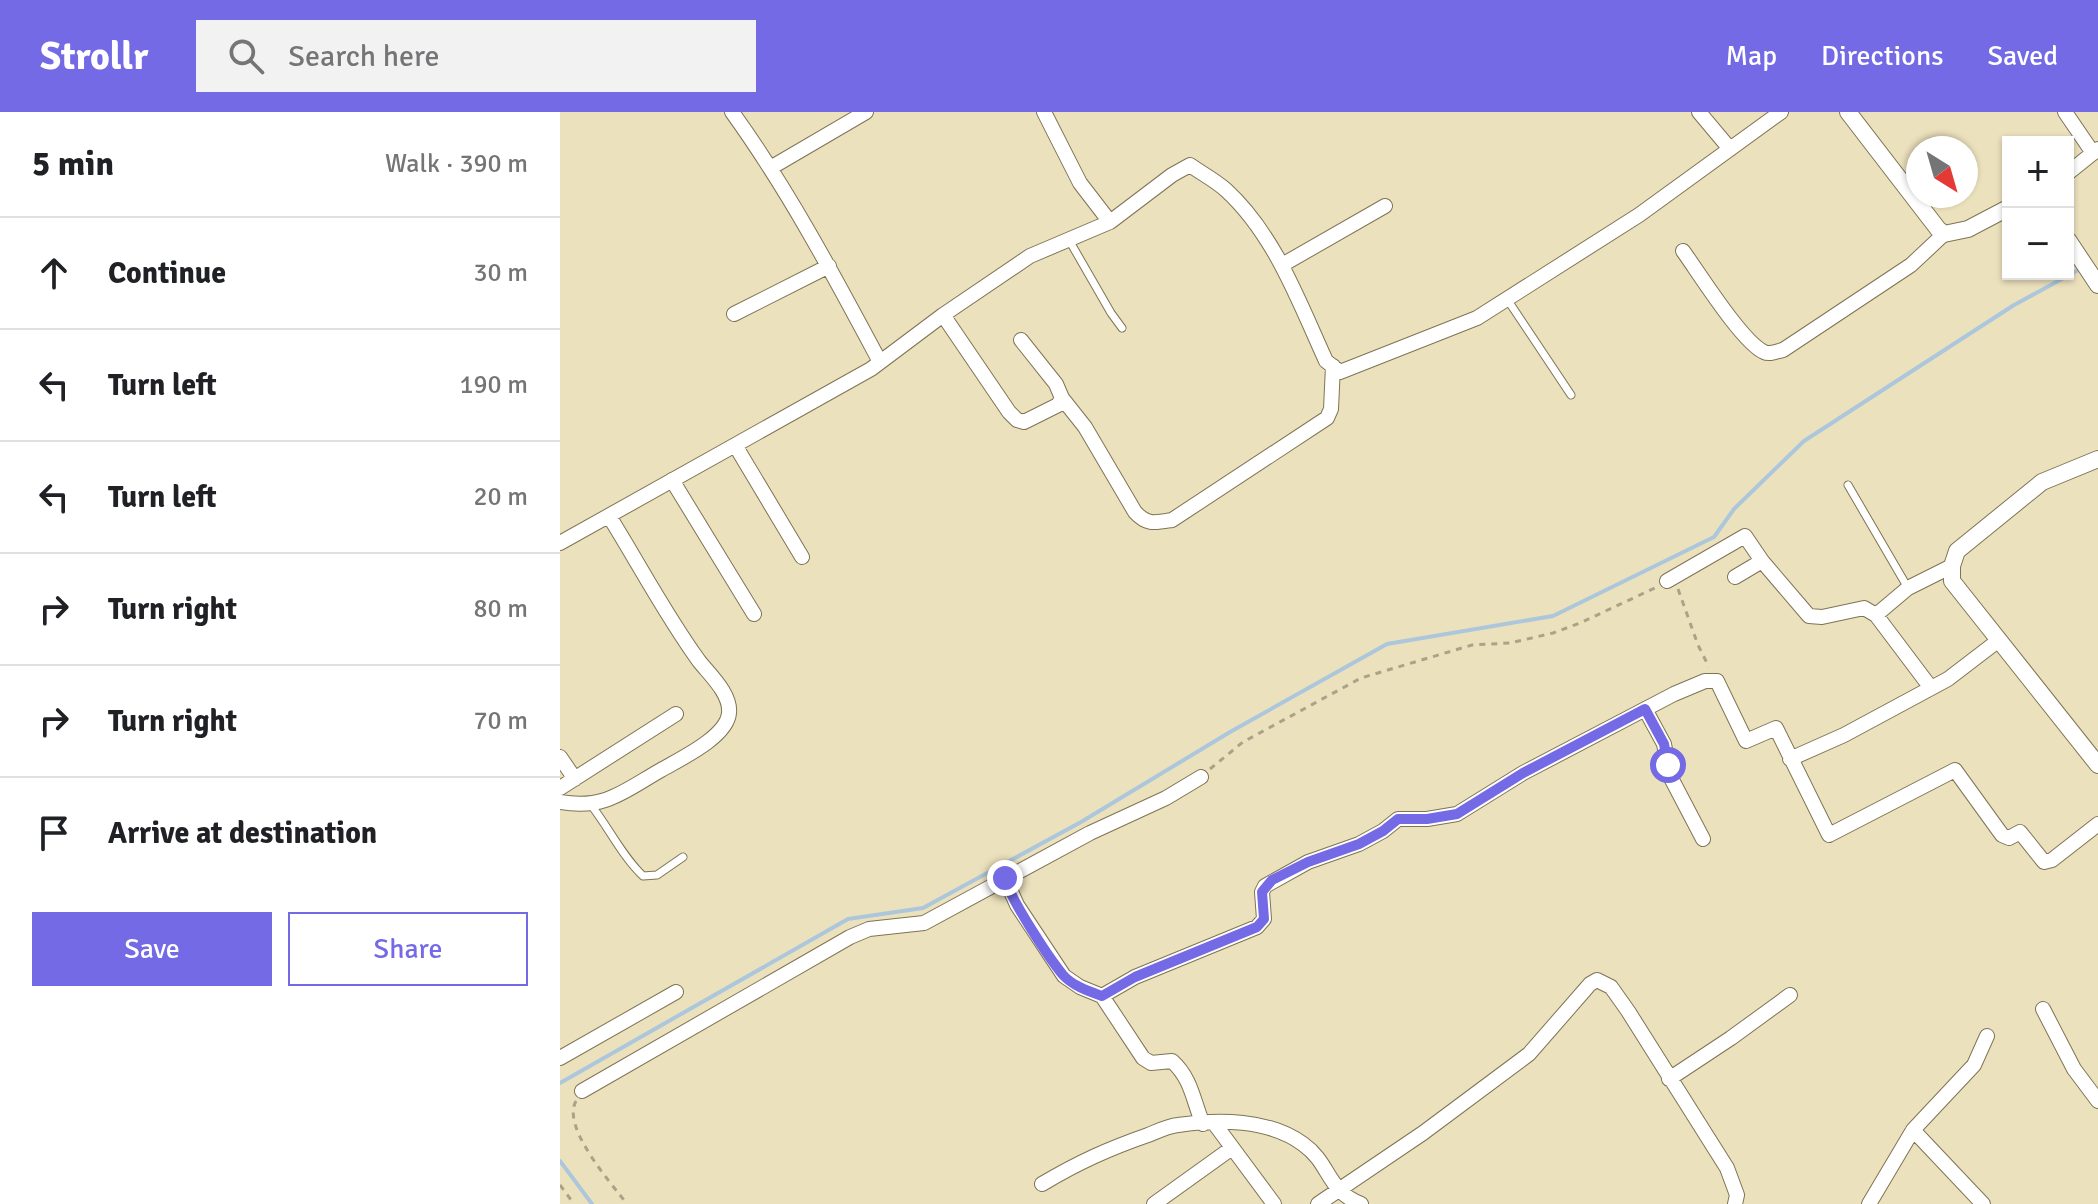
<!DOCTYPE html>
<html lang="en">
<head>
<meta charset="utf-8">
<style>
  body { margin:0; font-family:Signika,sans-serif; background:#f2f2f2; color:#202124 }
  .controls { position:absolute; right:24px; top:24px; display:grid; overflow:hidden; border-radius:0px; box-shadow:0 2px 6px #0004 }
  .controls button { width:72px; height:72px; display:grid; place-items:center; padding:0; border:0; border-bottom:2px solid #e0e0e0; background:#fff; color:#202124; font:40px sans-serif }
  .compass { position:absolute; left:1346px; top:24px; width:72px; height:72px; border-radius:50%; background:#fff; box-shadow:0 2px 6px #0004; rotate:143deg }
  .stop { position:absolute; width:24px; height:24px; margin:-18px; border:6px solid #746ae5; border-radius:50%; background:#fff }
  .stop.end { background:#746ae5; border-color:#fff; box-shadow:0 2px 8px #0008 }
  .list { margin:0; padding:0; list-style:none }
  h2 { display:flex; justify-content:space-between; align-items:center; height:104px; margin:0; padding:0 32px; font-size:34px }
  h2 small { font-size:26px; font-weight:400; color:#757577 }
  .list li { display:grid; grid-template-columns:52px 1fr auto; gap:24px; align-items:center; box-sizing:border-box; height:112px; padding:0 32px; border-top:2px solid #e0e0e0 }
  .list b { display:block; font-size:30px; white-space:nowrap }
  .list em { font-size:26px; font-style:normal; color:#757577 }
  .actions { display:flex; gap:16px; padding:24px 32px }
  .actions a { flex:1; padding:18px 0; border:2px solid #746ae5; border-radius:0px; text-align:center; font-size:28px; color:#746ae5 }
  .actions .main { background:#746ae5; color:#fff }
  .icon { flex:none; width:44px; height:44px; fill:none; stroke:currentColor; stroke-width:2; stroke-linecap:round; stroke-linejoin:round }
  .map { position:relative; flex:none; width:1538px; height:1092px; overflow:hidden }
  header { display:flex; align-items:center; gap:48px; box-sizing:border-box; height:112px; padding:0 40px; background:#746ae5; color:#fff }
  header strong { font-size:38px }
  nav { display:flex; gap:44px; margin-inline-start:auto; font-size:28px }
  .search { width:560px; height:72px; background:#f2f2f2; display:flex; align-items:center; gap:20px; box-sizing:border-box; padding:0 28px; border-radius:0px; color:#757577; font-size:30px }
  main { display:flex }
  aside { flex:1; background:#fff }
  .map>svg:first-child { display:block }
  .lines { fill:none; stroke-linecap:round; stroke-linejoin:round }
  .stream { stroke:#acc7db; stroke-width:4 }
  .service-casing { stroke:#7e7454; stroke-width:9 }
  .minor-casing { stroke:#7e7454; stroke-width:16 }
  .tertiary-casing { stroke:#7e7454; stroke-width:18 }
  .path { stroke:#aba387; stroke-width:3; stroke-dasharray:6 6; stroke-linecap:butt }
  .service { stroke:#fff; stroke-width:7 }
  .minor { stroke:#fff; stroke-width:14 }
  .tertiary { stroke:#fff; stroke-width:16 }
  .route { stroke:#746ae5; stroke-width:10 }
</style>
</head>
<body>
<header>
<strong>Strollr</strong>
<div class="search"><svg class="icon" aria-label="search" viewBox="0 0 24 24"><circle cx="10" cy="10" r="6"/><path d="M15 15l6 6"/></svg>Search here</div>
<nav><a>Map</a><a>Directions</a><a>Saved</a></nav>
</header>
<main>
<aside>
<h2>5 min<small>Walk · 390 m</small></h2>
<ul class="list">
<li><svg class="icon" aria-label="ahead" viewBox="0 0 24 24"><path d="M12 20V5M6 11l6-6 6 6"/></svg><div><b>Continue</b></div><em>30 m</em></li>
<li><svg class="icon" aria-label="left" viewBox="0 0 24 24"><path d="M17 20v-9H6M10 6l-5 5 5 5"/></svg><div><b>Turn left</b></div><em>190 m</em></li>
<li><svg class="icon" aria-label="left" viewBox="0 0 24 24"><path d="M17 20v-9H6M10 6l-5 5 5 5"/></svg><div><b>Turn left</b></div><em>20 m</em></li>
<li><svg class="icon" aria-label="right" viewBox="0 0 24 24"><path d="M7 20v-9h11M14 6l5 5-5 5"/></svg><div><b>Turn right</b></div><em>80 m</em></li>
<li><svg class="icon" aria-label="right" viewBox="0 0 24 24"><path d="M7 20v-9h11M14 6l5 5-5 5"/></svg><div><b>Turn right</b></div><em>70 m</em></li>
<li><svg class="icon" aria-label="arrive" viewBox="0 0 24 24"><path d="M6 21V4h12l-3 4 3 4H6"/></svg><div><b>Arrive at destination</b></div></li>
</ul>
<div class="actions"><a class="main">Save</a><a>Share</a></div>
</aside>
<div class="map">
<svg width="1538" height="1092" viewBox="0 0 1538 1092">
  <rect width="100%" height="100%" fill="#ece1bd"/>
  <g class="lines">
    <path class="stream" d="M 0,971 L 288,807 L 363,796 L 521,710 L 670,620 L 827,532 L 993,504 L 1154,425 L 1174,397 L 1244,329 L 1454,193 L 1522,156
      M 0,1049 L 32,1092"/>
    <g class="service-casing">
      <path id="service" d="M 509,128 L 551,201 L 562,216
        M 947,187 L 1011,283
        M 1288,373 L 1348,476
        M 31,693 C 49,716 62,744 83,764 L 97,763 L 123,745"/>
    </g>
    <g class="minor-casing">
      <path id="minor" d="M 172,0 C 229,79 274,164 320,250
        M 484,0 L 520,71 L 550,110
        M 1139,0 L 1170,37
        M 1505,0 L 1533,41
        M 212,55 L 306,0
        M 1508,61 L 1538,37
        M 1123,139 C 1139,161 1182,230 1204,240 C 1210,243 1217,239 1223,238 L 1351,153 L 1384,122
        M 722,153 L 825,94
        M 174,202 L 269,154
        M 383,203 L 449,300 L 457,308 L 464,310 L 498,293 L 502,286 L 496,272 L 461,228
        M 502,286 L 525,315 L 575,400 C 587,413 594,411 612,408 L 767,306 L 771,297 L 773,254
        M 175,333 L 242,445
        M 112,368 L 194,502
        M 0,431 L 311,257 L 383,203 L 470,144 L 550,110 L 612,63 L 630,53 C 641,61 655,68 666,78 C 715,123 739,190 766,249 L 780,260 L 917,206 L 1079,103 L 1221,0
        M 1175,465 L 1202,449 L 1249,504 L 1262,505 L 1304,496 L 1316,503 L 1371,576
        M 1107,469 L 1185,424 L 1202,449
        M 1316,503 L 1348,476 L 1392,454
        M 1085,597 L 1104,632 L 1110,664 L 1143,727
        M 0,645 L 15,667
        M 1230,647 L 1284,623 L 1388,567 L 1439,528
        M 0,676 L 116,602
        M 0,690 C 45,698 64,679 101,658 C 120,647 167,625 169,601 C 171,582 150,563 139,549 C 106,504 79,452 49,404
        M 445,766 L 457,793 L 504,864 L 520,875 L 542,884 L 583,946 L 591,951 L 612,949 C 632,967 633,989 643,1012
        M 542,884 L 575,865 L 697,815 L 704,807 L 702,780 L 705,774 L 748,750 L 799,732 L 823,719 L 838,707 L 867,707 L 897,702 L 963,661 L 1114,582 L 1145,569 L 1157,569 L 1186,629 L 1216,616 L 1269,723 L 1395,658 L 1442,723 L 1449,726 L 1460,720 L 1484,750 L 1492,748 L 1538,712
        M 1483,897 L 1514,957 L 1538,989
        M 0,946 L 116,880
        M 1109,967 L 1171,926 L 1230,883
        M 22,979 L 290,825 L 309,817 L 364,811 L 530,721 L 606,686 L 641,665
        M 654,1011 L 714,1092
        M 1353,1018 L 1423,1092
        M 482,1072 C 519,1050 548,1037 588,1023 C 598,1019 608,1014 618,1013 C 658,1007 709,1007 743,1032 C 771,1052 766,1078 801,1092
        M 594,1092 L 672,1036
        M 758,1092 L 863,1021 L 969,942 L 1030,872 L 1037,868 L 1051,875 L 1068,899 L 1167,1056 L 1177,1083 L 1175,1092
        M 1309,1092 L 1353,1018 L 1414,953 L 1427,924"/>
    </g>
    <g class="tertiary-casing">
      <path id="tertiary" d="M 1288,0 L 1378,117 L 1384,122 L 1408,117 L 1448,96
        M 1508,128 L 1538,173
        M 1538,347 L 1482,370 L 1397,439 L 1392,454 L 1392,469 L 1538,653"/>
    </g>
    <path class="path" d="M 1118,477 L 1138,533 L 1149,555
      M 650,657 L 683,630 L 801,566 L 912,533 L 950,531 L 993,521 L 1020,511 L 1097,475
      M 16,989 C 1,1015 51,1071 67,1092
      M 0,1073 L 14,1092"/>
    <use href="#service" class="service"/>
    <use href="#minor" class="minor"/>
    <use href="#tertiary" class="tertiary"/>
  </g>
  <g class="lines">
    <path class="route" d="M 445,766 C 450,787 489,846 503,863 C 513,874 528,879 542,884 L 575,865 L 697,815 L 704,807 L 702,780 L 712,768 L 748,750 L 799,732 L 823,719 L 838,707 L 867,707 L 897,702 L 963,661 L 1085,597 L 1104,632 L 1108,653"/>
  </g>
</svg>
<div class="controls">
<button>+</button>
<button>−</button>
</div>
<svg class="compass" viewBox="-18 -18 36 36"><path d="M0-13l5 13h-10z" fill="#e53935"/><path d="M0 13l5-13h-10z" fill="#757577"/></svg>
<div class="stop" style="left:1108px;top:653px"></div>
<div class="stop end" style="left:445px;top:766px"></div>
</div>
</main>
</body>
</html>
